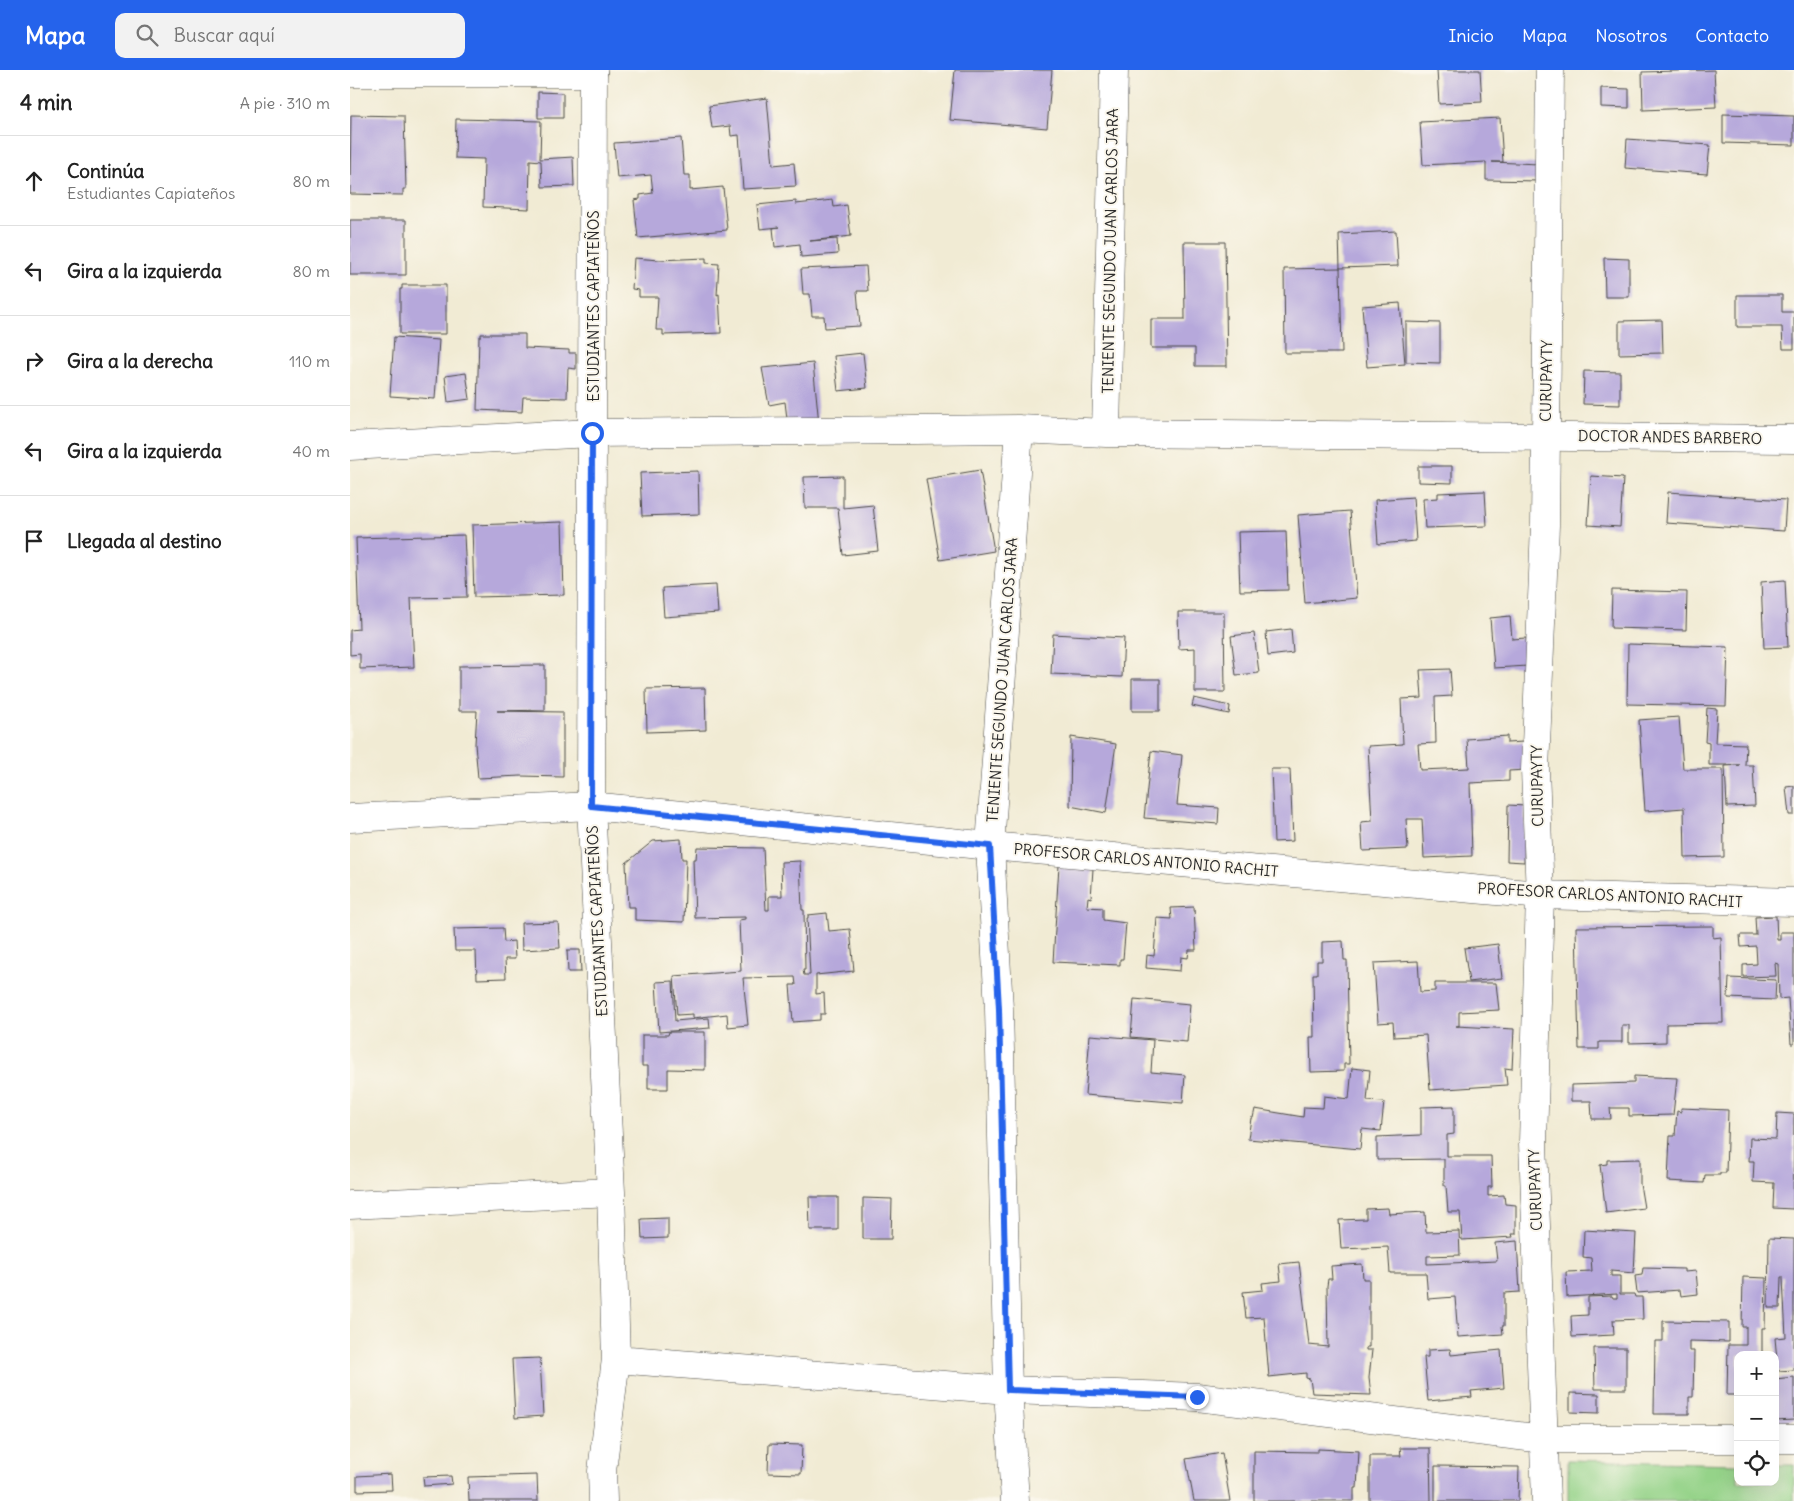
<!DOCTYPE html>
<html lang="es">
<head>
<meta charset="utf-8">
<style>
  body { margin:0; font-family:Delius,sans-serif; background:#f2f2f2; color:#222 }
  .controls { position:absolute; right:15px; bottom:15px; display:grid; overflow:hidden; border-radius:10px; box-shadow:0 5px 20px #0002 }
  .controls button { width:45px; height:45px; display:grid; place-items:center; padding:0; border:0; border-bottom:1px solid #e0e0e0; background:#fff; color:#222; font:25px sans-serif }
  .stop { position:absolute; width:15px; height:15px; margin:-11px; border:4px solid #2563eb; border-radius:50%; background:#fff }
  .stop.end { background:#2563eb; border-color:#fff; box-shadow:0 1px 5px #0008 }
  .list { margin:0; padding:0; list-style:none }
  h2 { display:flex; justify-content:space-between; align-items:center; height:65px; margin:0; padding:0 20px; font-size:21px }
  h2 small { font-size:16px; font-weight:400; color:#767676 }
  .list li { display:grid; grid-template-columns:32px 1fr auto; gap:15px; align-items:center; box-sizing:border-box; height:90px; padding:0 20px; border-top:1px solid #e0e0e0 }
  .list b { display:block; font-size:19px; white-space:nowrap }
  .list p { margin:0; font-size:16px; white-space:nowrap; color:#767676 }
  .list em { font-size:16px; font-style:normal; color:#767676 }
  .icon { flex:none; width:28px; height:28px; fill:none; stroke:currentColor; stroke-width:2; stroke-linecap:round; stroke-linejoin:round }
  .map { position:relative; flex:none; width:1444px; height:1431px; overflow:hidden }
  header { display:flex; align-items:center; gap:30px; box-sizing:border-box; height:70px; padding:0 25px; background:#2563eb; color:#fff }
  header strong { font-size:24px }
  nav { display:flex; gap:28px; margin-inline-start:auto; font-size:18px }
  .search { width:350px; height:45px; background:#f2f2f2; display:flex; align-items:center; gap:12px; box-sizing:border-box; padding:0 18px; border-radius:10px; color:#767676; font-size:19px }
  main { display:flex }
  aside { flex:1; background:#fff }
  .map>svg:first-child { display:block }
  .green { fill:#95d389; stroke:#607f5a }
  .building { fill:#b6a8db }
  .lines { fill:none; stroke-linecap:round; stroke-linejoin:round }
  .minor-casing { stroke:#494844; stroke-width:29 }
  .tertiary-casing { stroke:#494844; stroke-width:29 }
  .minor { stroke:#fff; stroke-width:28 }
  .tertiary { stroke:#fff; stroke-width:28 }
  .route { stroke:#2563eb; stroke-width:6 }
  .labels { text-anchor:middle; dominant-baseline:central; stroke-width:4; stroke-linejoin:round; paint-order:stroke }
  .street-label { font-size:15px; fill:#2b2b2b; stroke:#fbf7ec }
</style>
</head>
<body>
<header>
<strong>Mapa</strong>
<div class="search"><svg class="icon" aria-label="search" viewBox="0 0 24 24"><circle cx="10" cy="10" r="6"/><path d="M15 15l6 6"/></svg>Buscar aquí</div>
<nav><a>Inicio</a><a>Mapa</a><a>Nosotros</a><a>Contacto</a></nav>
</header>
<main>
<aside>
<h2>4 min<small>A pie · 310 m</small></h2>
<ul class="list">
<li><svg class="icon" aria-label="ahead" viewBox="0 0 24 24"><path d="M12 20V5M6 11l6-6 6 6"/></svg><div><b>Continúa</b><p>Estudiantes Capiateños</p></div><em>80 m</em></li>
<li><svg class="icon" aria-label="left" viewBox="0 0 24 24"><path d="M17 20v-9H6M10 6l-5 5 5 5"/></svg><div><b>Gira a la izquierda</b></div><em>80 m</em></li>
<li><svg class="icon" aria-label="right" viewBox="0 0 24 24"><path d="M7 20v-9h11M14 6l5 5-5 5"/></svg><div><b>Gira a la derecha</b></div><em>110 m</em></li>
<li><svg class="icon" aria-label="left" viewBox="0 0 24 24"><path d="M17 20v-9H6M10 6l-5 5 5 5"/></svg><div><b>Gira a la izquierda</b></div><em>40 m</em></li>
<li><svg class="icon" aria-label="arrive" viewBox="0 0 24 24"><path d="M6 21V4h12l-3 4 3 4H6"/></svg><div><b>Llegada al destino</b></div></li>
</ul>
</aside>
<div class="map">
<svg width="1444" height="1431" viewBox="0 0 1444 1431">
  <rect width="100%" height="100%" fill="#fbf7ec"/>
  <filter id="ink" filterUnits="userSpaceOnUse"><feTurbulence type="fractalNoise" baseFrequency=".02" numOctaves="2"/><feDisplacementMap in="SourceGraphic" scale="10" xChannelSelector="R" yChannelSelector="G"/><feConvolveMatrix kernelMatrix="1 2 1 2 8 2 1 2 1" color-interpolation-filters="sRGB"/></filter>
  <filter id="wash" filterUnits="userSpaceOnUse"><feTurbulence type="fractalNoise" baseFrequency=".0096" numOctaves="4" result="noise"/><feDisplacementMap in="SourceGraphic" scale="20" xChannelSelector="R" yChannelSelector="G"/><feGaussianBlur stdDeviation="1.12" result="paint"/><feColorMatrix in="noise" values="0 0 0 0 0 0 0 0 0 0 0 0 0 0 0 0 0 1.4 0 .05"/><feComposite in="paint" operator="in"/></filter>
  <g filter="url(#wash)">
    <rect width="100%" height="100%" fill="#f1ebd4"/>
    <path class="green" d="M 1218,1390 L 1388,1394 L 1388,1412 L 1425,1412 L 1425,1395 L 1444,1395 L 1444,1431 L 1218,1431 Z"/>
    <g id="blocks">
      <path class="building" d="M 605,0 L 702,0 L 697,58 L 600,50 Z
        M 1087,0 L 1130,0 L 1132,32 L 1089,34 Z
        M 1364,0 L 1366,37 L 1293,40 L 1292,2 Z
        M 1251,18 L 1279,19 L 1279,38 L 1251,37 Z
        M 188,22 L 213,23 L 213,48 L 188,48 Z
        M 417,28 L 423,95 L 444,93 L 446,116 L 393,119 L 389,65 L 381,66 L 380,56 L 362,58 L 359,36 Z
        M 1373,44 L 1444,46 L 1444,75 L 1373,73 Z
        M 1,45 L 54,46 L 56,119 L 53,119 L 53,125 L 0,124 Z
        M 1150,48 L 1153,92 L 1142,92 L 1189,94 L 1189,111 L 1136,110 L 1136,92 L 1073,95 L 1070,52 Z
        M 106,49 L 191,51 L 190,89 L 223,87 L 224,116 L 192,117 L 191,91 L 180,90 L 179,139 L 133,137 L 134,89 L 105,88 Z
        M 331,68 L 334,105 L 340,105 L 340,120 L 373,117 L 377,160 L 288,168 L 284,130 L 290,129 L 290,125 L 303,123 L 301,105 L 267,108 L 264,73 Z
        M 1277,69 L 1360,75 L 1357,104 L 1275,98 Z
        M 483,130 L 484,137 L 497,135 L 501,166 L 460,171 L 487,169 L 488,184 L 451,187 L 450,174 L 425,177 L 423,158 L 429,157 L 410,159 L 407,135 L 446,131 L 446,134 Z
        M 0,150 L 56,150 L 56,205 L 0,205 Z
        M 1046,161 L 1048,196 L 990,198 L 989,164 Z
        M 834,172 L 875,172 L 877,296 L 845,296 L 845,278 L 801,278 L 801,249 L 835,249 Z
        M 284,188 L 309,190 L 356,188 L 356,193 L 369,194 L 367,225 L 369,224 L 371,263 L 313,265 L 313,260 L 306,260 L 308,227 L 289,227 L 289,220 L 282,219 Z
        M 1254,188 L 1279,189 L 1279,227 L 1255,227 Z
        M 516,196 L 518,221 L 507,221 L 510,256 L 475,258 L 474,246 L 462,246 L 460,224 L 453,224 L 451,199 Z
        M 990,198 L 992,283 L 935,283 L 934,199 Z
        M 52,215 L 96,215 L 96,264 L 50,264 L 50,219 L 52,219 Z
        M 1387,225 L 1432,225 L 1432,242 L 1444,242 L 1444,279 L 1433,279 L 1432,257 L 1387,257 Z
        M 1050,233 L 1055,294 L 1017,297 L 1012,236 Z
        M 1312,250 L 1313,283 L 1269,284 L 1269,251 Z
        M 1056,252 L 1090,253 L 1090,293 L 1056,292 Z
        M 131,264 L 175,264 L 175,278 L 219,280 L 219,283 L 226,283 L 226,299 L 218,298 L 217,328 L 173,327 L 172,342 L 127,340 L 129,267 L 131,267 Z
        M 44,267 L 89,270 L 85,329 L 40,326 Z
        M 513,283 L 517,318 L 488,321 L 484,286 Z
        M 463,293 L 469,354 L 438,357 L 435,332 L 419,335 L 412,298 Z
        M 1234,301 L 1270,302 L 1270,335 L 1233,334 Z
        M 116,303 L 120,329 L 98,332 L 95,306 Z
        M 1068,396 L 1102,396 L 1102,413 L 1068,412 Z
        M 630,400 L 644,481 L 590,490 L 576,409 Z
        M 348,401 L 349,444 L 292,446 L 290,403 Z
        M 493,406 L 493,438 L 523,435 L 528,481 L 493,485 L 488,438 L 455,438 L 454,407 Z
        M 1241,406 L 1273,408 L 1270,457 L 1238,455 Z
        M 1135,421 L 1137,456 L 1075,458 L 1073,429 L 1088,428 L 1088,423 Z
        M 1318,422 L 1436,430 L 1434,461 L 1316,453 Z
        M 1063,427 L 1066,471 L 1028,474 L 1025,430 Z
        M 1000,441 L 1007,528 L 955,533 L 948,445 Z
        M 212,452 L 214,525 L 124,527 L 122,455 Z
        M 936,461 L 938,520 L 890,521 L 888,462 Z
        M 114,465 L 117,527 L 61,528 L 64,597 L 10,599 L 10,584 L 0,585 L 0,560 L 9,559 L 6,468 Z
        M 1435,510 L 1438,577 L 1414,578 L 1411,512 Z
        M 366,515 L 368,543 L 314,547 L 312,518 Z
        M 1262,520 L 1337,522 L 1336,560 L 1261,558 Z
        M 828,542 L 874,542 L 875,622 L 845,622 L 845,578 L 829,579 Z
        M 1160,546 L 1162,569 L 1176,568 L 1178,596 L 1144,598 L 1140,548 Z
        M 941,559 L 943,583 L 918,586 L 916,562 Z
        M 904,563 L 909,603 L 886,605 L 881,566 Z
        M 703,564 L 774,568 L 772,607 L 701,604 Z
        M 1278,574 L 1378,577 L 1376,636 L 1277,634 Z
        M 195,595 L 195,640 L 147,641 L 213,642 L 213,707 L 171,706 L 128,708 L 125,674 L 127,641 L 109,641 L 109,596 Z
        M 1100,599 L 1102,626 L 1085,627 L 1086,673 L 1068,674 L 1070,700 L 1119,698 L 1117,669 L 1157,666 L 1157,673 L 1173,672 L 1175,700 L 1159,701 L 1159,711 L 1120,713 L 1122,786 L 1074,788 L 1072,749 L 1056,749 L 1058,779 L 1013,781 L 1011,752 L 1022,751 L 1018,676 L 1053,674 L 1051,629 L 1072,628 L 1070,600 Z
        M 782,609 L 810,609 L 810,641 L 782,641 Z
        M 355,618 L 356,660 L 297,662 L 296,619 Z
        M 844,628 L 880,636 L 879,644 L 842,636 Z
        M 1357,638 L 1367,639 L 1365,673 L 1396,674 L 1395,695 L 1403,695 L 1405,736 L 1377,737 L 1375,696 L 1390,695 L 1359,695 L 1359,673 L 1355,672 Z
        M 1329,647 L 1333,699 L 1373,699 L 1374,787 L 1335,788 L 1334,738 L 1295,741 L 1289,650 Z
        M 721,667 L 766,674 L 756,743 L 720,736 Z
        M 801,681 L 832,685 L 827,735 L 869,738 L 868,754 L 794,748 Z
        M 921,699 L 940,699 L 943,771 L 924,772 Z
        M 1444,716 L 1444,745 L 1439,745 L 1436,717 Z
        M 1158,735 L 1175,736 L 1174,792 L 1157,791 Z
        M 331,769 L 332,789 L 336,789 L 334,852 L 285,850 L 285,837 L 278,837 L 276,793 L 303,771 Z
        M 347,777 L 413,778 L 416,840 L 419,840 L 419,826 L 432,826 L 431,792 L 450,791 L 452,840 L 454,840 L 455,900 L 453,900 L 454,905 L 460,905 L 457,848 L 458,848 L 458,845 L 477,843 L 479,861 L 500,859 L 504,901 L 466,905 L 466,924 L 474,923 L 475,944 L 470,944 L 470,950 L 443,952 L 440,915 L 446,915 L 445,907 L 393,908 L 398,955 L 378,957 L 377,944 L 343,948 L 343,944 L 327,945 L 324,906 L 391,901 L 389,850 L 395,849 L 395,847 L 345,848 L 343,789 L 346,789 Z
        M 709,795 L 743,799 L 741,828 L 738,827 L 737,837 L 753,838 L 753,850 L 776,853 L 773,889 L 770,889 L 770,895 L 703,892 Z
        M 844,837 L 846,880 L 839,880 L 838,888 L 831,887 L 830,901 L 796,898 L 797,885 L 804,886 L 807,848 L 822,849 L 821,838 Z
        M 1426,846 L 1427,870 L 1430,870 L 1430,862 L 1444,862 L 1444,974 L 1441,974 L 1438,928 L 1429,929 L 1428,894 L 1425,893 L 1426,906 L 1393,907 L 1393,895 L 1407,894 L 1406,876 L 1391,877 L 1390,865 L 1406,865 L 1405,847 Z
        M 208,852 L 210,878 L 172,880 L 171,853 Z
        M 1363,856 L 1363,868 L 1371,867 L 1373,953 L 1316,954 L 1316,972 L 1279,973 L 1279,955 L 1272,955 L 1272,972 L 1249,972 L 1249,979 L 1229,979 L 1226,857 Z
        M 153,858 L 154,872 L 164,871 L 165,889 L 155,889 L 156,908 L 127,909 L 126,881 L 105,881 L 104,859 Z
        M 993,871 L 994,890 L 997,890 L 999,994 L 994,994 L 994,1001 L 961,1002 L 960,967 L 964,967 L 963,904 L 967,904 L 967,891 L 972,891 L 972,872 Z
        M 1148,874 L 1152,908 L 1119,912 L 1114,878 Z
        M 217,880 L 230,880 L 231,902 L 218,902 Z
        M 1068,891 L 1070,922 L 1085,921 L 1085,913 L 1146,913 L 1149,940 L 1109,942 L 1109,956 L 1106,956 L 1164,959 L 1162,999 L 1155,998 L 1157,1015 L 1080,1020 L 1076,965 L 1044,967 L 1043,952 L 1028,953 L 1024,893 Z
        M 1379,908 L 1426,910 L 1425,930 L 1378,928 Z
        M 323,911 L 325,951 L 359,948 L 360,958 L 309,962 L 306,912 Z
        M 784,929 L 840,934 L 837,972 L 781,967 Z
        M 319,962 L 355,962 L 355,1000 L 318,999 L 318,1019 L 298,1019 L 298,996 L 292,996 L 292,965 L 318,965 Z
        M 740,965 L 803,970 L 801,1002 L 835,1005 L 833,1033 L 735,1025 Z
        M 1002,998 L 1020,1000 L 1017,1031 L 1034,1032 L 1031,1061 L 1012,1059 L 1010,1079 L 898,1069 L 901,1048 L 903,1048 L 905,1039 L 953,1047 L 954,1037 L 973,1038 L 974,1026 L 999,1029 Z
        M 1284,1006 L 1327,1008 L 1323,1045 L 1279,1046 L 1279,1038 L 1260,1038 L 1261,1049 L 1242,1049 L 1241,1031 L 1221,1031 L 1221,1015 L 1284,1013 Z
        M 1104,1036 L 1104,1064 L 1097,1065 L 1097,1086 L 1141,1086 L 1142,1117 L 1138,1117 L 1138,1126 L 1154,1125 L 1155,1134 L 1166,1135 L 1166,1164 L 1162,1164 L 1163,1167 L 1112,1170 L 1110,1142 L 1098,1142 L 1096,1116 L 1094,1116 L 1094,1089 L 1027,1090 L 1027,1067 L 1071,1065 L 1071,1037 Z
        M 1331,1038 L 1378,1040 L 1376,1103 L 1370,1103 L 1370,1105 L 1355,1105 L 1354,1113 L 1318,1111 L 1320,1066 L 1325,1066 L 1327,1041 L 1331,1042 Z
        M 1427,1043 L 1444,1044 L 1443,1139 L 1423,1138 L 1424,1113 L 1403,1112 L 1404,1091 L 1399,1091 L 1400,1068 L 1426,1069 Z
        M 1290,1089 L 1290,1114 L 1294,1138 L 1256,1143 L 1250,1095 L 1257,1094 L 1257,1090 Z
        M 459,1127 L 488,1127 L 488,1160 L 460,1160 Z
        M 513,1128 L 542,1129 L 541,1169 L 513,1169 Z
        M 1038,1138 L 1039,1144 L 1075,1142 L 1076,1162 L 1109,1161 L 1110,1185 L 1077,1186 L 1077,1194 L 1147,1191 L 1145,1173 L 1167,1171 L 1170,1222 L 1154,1223 L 1154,1256 L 1152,1256 L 1153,1264 L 1108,1267 L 1105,1227 L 1078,1229 L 1076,1203 L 1040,1203 L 1038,1177 L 991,1179 L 989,1150 L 1016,1149 L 1016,1139 Z
        M 318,1148 L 318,1168 L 292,1169 L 291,1149 Z
        M 1234,1160 L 1286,1163 L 1284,1203 L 1261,1201 L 1261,1206 L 1270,1206 L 1270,1224 L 1284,1224 L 1285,1227 L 1292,1227 L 1293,1249 L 1263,1250 L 1264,1265 L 1222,1267 L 1221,1246 L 1238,1245 L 1238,1227 L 1262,1226 L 1263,1228 L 1267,1228 L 1267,1224 L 1217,1227 L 1216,1202 L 1242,1201 L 1241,1188 L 1233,1187 Z
        M 1419,1168 L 1444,1169 L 1444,1300 L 1428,1301 L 1425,1268 L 1436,1267 L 1433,1209 L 1433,1207 L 1431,1207 L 1430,1238 L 1418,1238 Z
        M 949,1192 L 959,1275 L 978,1277 L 977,1216 L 978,1209 L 982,1209 L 981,1196 L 1012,1194 L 1013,1209 L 1019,1209 L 1019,1277 L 1016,1277 L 1016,1280 L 1022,1280 L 1019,1308 L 1021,1325 L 962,1323 L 960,1309 L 956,1308 L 956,1303 L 919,1307 L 914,1247 L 896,1248 L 893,1222 L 913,1220 L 912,1213 L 931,1211 L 929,1194 Z
        M 1293,1198 L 1334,1199 L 1334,1202 L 1346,1201 L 1348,1224 L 1331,1226 L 1330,1220 L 1287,1223 L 1285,1206 L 1292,1205 Z
        M 1393,1207 L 1416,1208 L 1415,1258 L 1412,1258 L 1412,1285 L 1388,1285 L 1388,1325 L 1377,1325 L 1378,1275 L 1396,1275 L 1396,1257 L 1392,1257 Z
        M 1313,1251 L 1379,1252 L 1379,1272 L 1339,1271 L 1339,1281 L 1344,1281 L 1343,1327 L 1339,1327 L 1339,1344 L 1304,1344 L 1305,1271 L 1313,1271 Z
        M 1244,1278 L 1276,1278 L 1276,1319 L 1245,1319 Z
        M 1100,1279 L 1101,1285 L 1151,1280 L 1154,1318 L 1121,1321 L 1122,1327 L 1078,1331 L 1074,1287 L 1078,1287 L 1078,1280 Z
        M 190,1288 L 193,1346 L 165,1348 L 162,1289 Z
        M 1444,1307 L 1444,1350 L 1425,1351 L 1425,1309 Z
        M 1220,1323 L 1249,1324 L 1249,1343 L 1220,1342 Z
        M 419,1374 L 452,1375 L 451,1404 L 418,1403 Z
        M 1050,1378 L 1080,1378 L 1081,1431 L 1020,1431 L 1020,1386 L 1051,1386 Z
        M 968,1379 L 1009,1381 L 1007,1418 L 1004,1418 L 1004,1431 L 904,1431 L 904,1381 L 968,1382 Z
        M 872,1383 L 880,1431 L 844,1431 L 836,1389 Z
        M 1085,1396 L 1169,1397 L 1168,1431 L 1085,1431 Z
        M 41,1404 L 42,1420 L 7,1421 L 7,1406 Z
        M 187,1405 L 188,1431 L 119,1431 L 118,1407 Z
        M 101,1406 L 102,1414 L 74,1416 L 73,1407 Z"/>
    </g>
  </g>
  <g filter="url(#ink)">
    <use href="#blocks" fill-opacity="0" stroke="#494844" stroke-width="1"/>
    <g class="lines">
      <g class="minor-casing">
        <path id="minor" d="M 0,3 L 243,3
          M 756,363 L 764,0
          M 0,376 L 242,363 L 669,359 L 756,363 L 1444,369
          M 241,736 L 261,1122 L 266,1289 L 252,1401 L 253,1431
          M 0,1135 L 261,1122
          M 266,1289 L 658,1320 L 847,1327 L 1194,1369
          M 665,1431 L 658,1320 L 649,939 L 640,776 L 669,359"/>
      </g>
      <g class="tertiary-casing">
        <path id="tertiary" d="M 241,736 L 243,0
          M 0,748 L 241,736 L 640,776 L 1190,825 L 1444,832
          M 1194,1369 L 1388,1369
          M 1425,1369 L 1444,1369
          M 1196,1431 L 1183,1073 L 1190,825 L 1185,700 L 1195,455 L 1200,0"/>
      </g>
      <use href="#minor" class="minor"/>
      <use href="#tertiary" class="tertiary"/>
    </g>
  </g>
  <g class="lines" filter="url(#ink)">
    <path class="route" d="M 242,363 L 241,736 L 640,776 L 649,939 L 658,1320 L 847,1327"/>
  </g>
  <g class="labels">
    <g class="street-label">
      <text transform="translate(760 181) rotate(-89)">TENIENTE SEGUNDO JUAN CARLOS JARA</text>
      <text transform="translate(243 236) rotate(-90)">ESTUDIANTES CAPIATEÑOS</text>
      <text transform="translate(1196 311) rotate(-89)">CURUPAYTY</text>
      <text transform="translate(1320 367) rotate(1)">DOCTOR ANDES BARBERO</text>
      <text transform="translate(652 610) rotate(-86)">TENIENTE SEGUNDO JUAN CARLOS JARA</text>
      <text transform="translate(1187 716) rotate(-91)">CURUPAYTY</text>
      <text transform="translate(796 790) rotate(5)">PROFESOR CARLOS ANTONIO RACHIT</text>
      <text transform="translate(1260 825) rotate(3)">PROFESOR CARLOS ANTONIO RACHIT</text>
      <text transform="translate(247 851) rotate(-93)">ESTUDIANTES CAPIATEÑOS</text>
      <text transform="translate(1185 1120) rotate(-92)">CURUPAYTY</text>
    </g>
  </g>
</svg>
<div class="controls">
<button>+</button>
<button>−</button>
<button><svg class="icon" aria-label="locate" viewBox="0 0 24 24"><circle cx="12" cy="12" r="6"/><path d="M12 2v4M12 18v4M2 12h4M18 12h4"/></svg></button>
</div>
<div class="stop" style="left:242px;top:363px"></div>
<div class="stop end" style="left:847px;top:1327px"></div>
</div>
</main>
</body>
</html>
